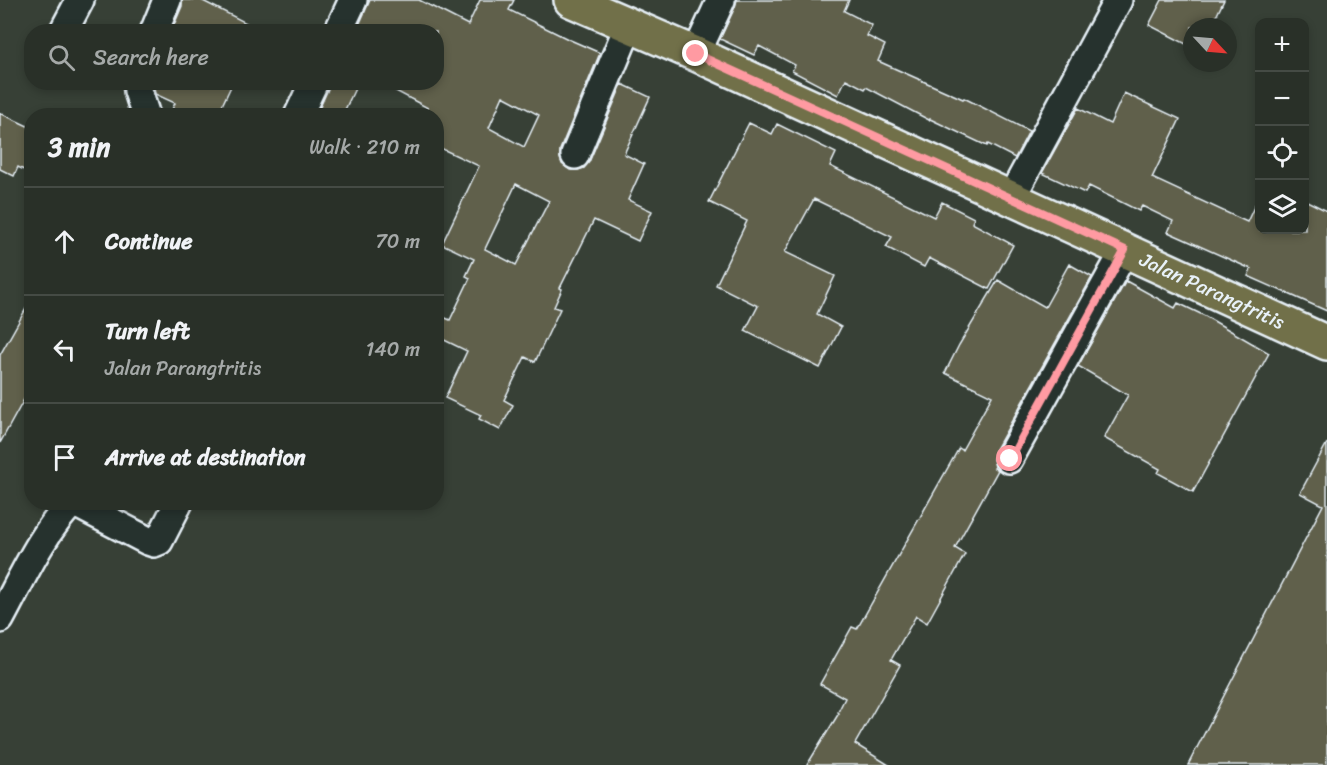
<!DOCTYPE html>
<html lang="en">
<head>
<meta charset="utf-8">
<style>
  body { margin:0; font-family:Sriracha,sans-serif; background:#313830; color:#f1f3f6 }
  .controls { position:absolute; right:18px; top:18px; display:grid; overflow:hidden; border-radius:12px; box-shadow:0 3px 9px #0003 }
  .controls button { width:54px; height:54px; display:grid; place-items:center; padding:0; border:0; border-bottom:2px solid #454b45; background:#293028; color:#f1f3f6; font:30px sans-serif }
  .compass { position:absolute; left:1183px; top:18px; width:54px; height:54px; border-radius:50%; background:#293028; box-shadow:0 3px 9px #0003; rotate:116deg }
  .stop { position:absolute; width:18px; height:18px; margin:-14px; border:4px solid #ff9aa2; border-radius:50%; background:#fff }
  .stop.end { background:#ff9aa2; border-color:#fff; box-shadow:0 2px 6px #0008 }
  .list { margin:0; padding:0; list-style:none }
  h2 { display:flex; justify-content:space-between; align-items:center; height:78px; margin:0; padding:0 24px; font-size:26px }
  h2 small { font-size:20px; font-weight:400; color:#a5a9a8 }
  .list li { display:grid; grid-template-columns:39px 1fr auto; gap:18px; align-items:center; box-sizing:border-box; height:108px; padding:0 24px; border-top:2px solid #454b45 }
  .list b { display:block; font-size:22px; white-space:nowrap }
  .list p { margin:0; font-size:20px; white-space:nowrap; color:#a5a9a8 }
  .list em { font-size:20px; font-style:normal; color:#a5a9a8 }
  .icon { flex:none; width:33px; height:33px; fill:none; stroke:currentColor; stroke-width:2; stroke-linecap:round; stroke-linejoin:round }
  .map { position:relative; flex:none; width:1327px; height:765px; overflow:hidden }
  .search { position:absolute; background:#293028; box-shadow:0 3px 9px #0003; left:24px; top:24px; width:420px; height:66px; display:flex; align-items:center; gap:15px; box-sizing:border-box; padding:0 21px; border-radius:24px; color:#a5a9a8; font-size:22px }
  .panel { position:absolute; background:#293028; box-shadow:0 3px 9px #0003; left:24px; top:108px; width:420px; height:402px; border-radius:24px }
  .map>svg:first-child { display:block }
  .building { fill:#60604c; stroke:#e8f1f8; stroke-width:1.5; fill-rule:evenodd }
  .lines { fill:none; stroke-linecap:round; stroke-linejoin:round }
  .minor-casing { stroke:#e8f1f8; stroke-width:32 }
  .major-casing { stroke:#e8f1f8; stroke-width:38 }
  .minor { stroke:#26332d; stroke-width:27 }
  .major { stroke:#716f4a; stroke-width:33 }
  .route { stroke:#ff9aa2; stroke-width:8 }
  .labels { text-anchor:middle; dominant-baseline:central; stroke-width:6; stroke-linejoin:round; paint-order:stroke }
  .street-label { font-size:20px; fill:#e8f1f8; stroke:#26332d }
</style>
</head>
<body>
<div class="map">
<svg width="1327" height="765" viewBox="0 0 1327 765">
  <rect width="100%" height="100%" fill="#374036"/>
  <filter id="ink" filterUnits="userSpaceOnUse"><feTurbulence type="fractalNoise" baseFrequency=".0167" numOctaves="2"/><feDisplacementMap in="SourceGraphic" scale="12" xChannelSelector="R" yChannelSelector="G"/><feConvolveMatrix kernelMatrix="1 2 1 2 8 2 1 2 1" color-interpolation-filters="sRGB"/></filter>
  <g filter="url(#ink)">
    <path class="building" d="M 182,0 L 201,0 L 264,32 L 171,32 L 182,6 Z
      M 370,0 L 419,0 L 468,25 L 480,0 L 514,0 L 509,10 L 568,39 L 600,53 L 560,150 L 560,158 L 562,164 L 570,170 L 578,170 L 584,168 L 589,162 L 622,84 L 650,97 L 624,154 L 644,164 L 628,200 L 652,211 L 638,241 L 594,220 L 560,288 L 562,289 L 554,307 L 560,309 L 535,362 L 525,357 L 504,400 L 513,405 L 500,430 L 479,419 L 481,415 L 445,398 L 467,351 L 436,336 L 436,314 L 450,320 L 470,278 L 466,276 L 474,259 L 442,244 L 479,166 L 436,146 L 436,116 L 424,116 L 428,108 L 379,82 L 436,82 L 436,32 L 356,32 ZM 503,96 L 539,115 L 524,147 L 489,128 ZM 516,184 L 549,201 L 516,265 L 485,249 Z
      M 737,0 L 849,0 L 844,11 L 872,25 L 867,36 L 885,45 L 878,61 L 963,99 L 964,98 L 1029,131 L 1015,158 L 988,144 L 987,146 L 930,119 L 929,120 L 866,87 L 865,89 L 846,79 L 838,95 L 792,71 L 795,65 L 759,46 L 754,55 L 720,39 L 735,7 Z
      M 1162,0 L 1224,0 L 1211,27 L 1192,27 L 1192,47 L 1149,25 Z
      M 153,82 L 233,82 L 217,116 L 169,116 L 175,103 L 155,94 Z
      M 329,82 L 358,82 L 342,116 L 316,116 L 328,89 Z
      M 1124,93 L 1180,119 L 1152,178 L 1247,222 L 1260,194 L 1260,230 L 1305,230 L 1305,200 L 1327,211 L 1327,311 L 1248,276 L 1251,269 L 1168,232 L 1173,221 L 1142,206 L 1139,211 L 1089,186 L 1085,193 L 1042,173 L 1078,108 L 1110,124 Z
      M 0,113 L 32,128 L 32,174 L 18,167 L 14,176 L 0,169 Z
      M 749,123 L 772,134 L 777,124 L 836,153 L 830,166 L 934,217 L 942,202 L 974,218 L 972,223 L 1013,245 L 989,289 L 929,258 L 924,267 L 886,247 L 892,237 L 814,199 L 785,252 L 835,276 L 817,314 L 841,327 L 820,368 L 745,331 L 758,306 L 716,285 L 747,221 L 709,202 Z
      M 1069,264 L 1092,277 L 995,451 L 993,459 L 995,467 L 994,468 L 998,470 L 955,548 L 965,554 L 927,623 L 916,616 L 891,660 L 900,665 L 855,744 L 889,765 L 807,765 L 839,713 L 838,712 L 845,698 L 820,684 L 852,627 L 857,629 L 959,448 L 962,450 L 992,396 L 945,373 L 959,345 L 998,280 L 1045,307 Z
      M 1126,281 L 1175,308 L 1178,303 L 1205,316 L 1269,353 L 1193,492 L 1158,473 L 1160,469 L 1104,438 L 1128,395 L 1078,366 Z
      M 32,298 L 32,385 L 0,443 L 0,355 Z
      M 1327,443 L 1327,765 L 1188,765 L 1323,505 L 1300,493 Z"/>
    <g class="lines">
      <g class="minor-casing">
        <path id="minor" d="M 63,32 L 80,0
          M 154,32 L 167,0
          M 338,32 L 353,0
          M 696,54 L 721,0
          M 137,82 L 138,91 L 146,116
          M 298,116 L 314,82
          M 575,155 L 629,25
          M 1011,198 L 1118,0
          M 1009,459 L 1125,250
          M 77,502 L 79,505 L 148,541 L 154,543 L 159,541 L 179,502
          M 0,619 C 22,579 40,535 73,502"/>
      </g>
      <g class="major-casing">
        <g id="major">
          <path id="s1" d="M 571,0 L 696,54 L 1327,343"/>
        </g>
      </g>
      <use href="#minor" class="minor"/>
      <use href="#major" class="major"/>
    </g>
  </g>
  <g class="lines" filter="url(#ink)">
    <path class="route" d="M 696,54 L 1125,250 L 1010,459"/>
  </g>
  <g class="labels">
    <g class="street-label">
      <text stroke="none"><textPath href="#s1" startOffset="704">Jalan Parangtritis</textPath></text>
    </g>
  </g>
</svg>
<div class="controls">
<button>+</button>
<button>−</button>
<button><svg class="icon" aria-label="locate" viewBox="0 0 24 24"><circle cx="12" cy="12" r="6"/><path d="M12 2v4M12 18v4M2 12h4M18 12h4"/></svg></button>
<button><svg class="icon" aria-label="layers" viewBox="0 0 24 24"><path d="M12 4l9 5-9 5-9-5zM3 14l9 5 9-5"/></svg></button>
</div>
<svg class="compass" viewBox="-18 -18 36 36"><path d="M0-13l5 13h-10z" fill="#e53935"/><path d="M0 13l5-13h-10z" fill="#a5a9a8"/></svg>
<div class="stop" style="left:1010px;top:459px"></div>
<div class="stop end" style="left:696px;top:54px"></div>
<div class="search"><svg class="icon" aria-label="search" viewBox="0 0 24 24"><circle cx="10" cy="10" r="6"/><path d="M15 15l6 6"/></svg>Search here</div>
<section class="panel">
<h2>3 min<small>Walk · 210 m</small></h2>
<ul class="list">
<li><svg class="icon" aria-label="ahead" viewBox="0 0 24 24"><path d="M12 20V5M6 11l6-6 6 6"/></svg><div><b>Continue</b></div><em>70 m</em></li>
<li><svg class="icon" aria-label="left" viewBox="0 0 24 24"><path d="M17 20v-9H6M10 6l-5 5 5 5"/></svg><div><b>Turn left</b><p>Jalan Parangtritis</p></div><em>140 m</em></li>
<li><svg class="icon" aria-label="arrive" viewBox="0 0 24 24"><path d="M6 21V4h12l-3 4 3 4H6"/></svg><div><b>Arrive at destination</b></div></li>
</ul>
</section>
</div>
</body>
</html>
